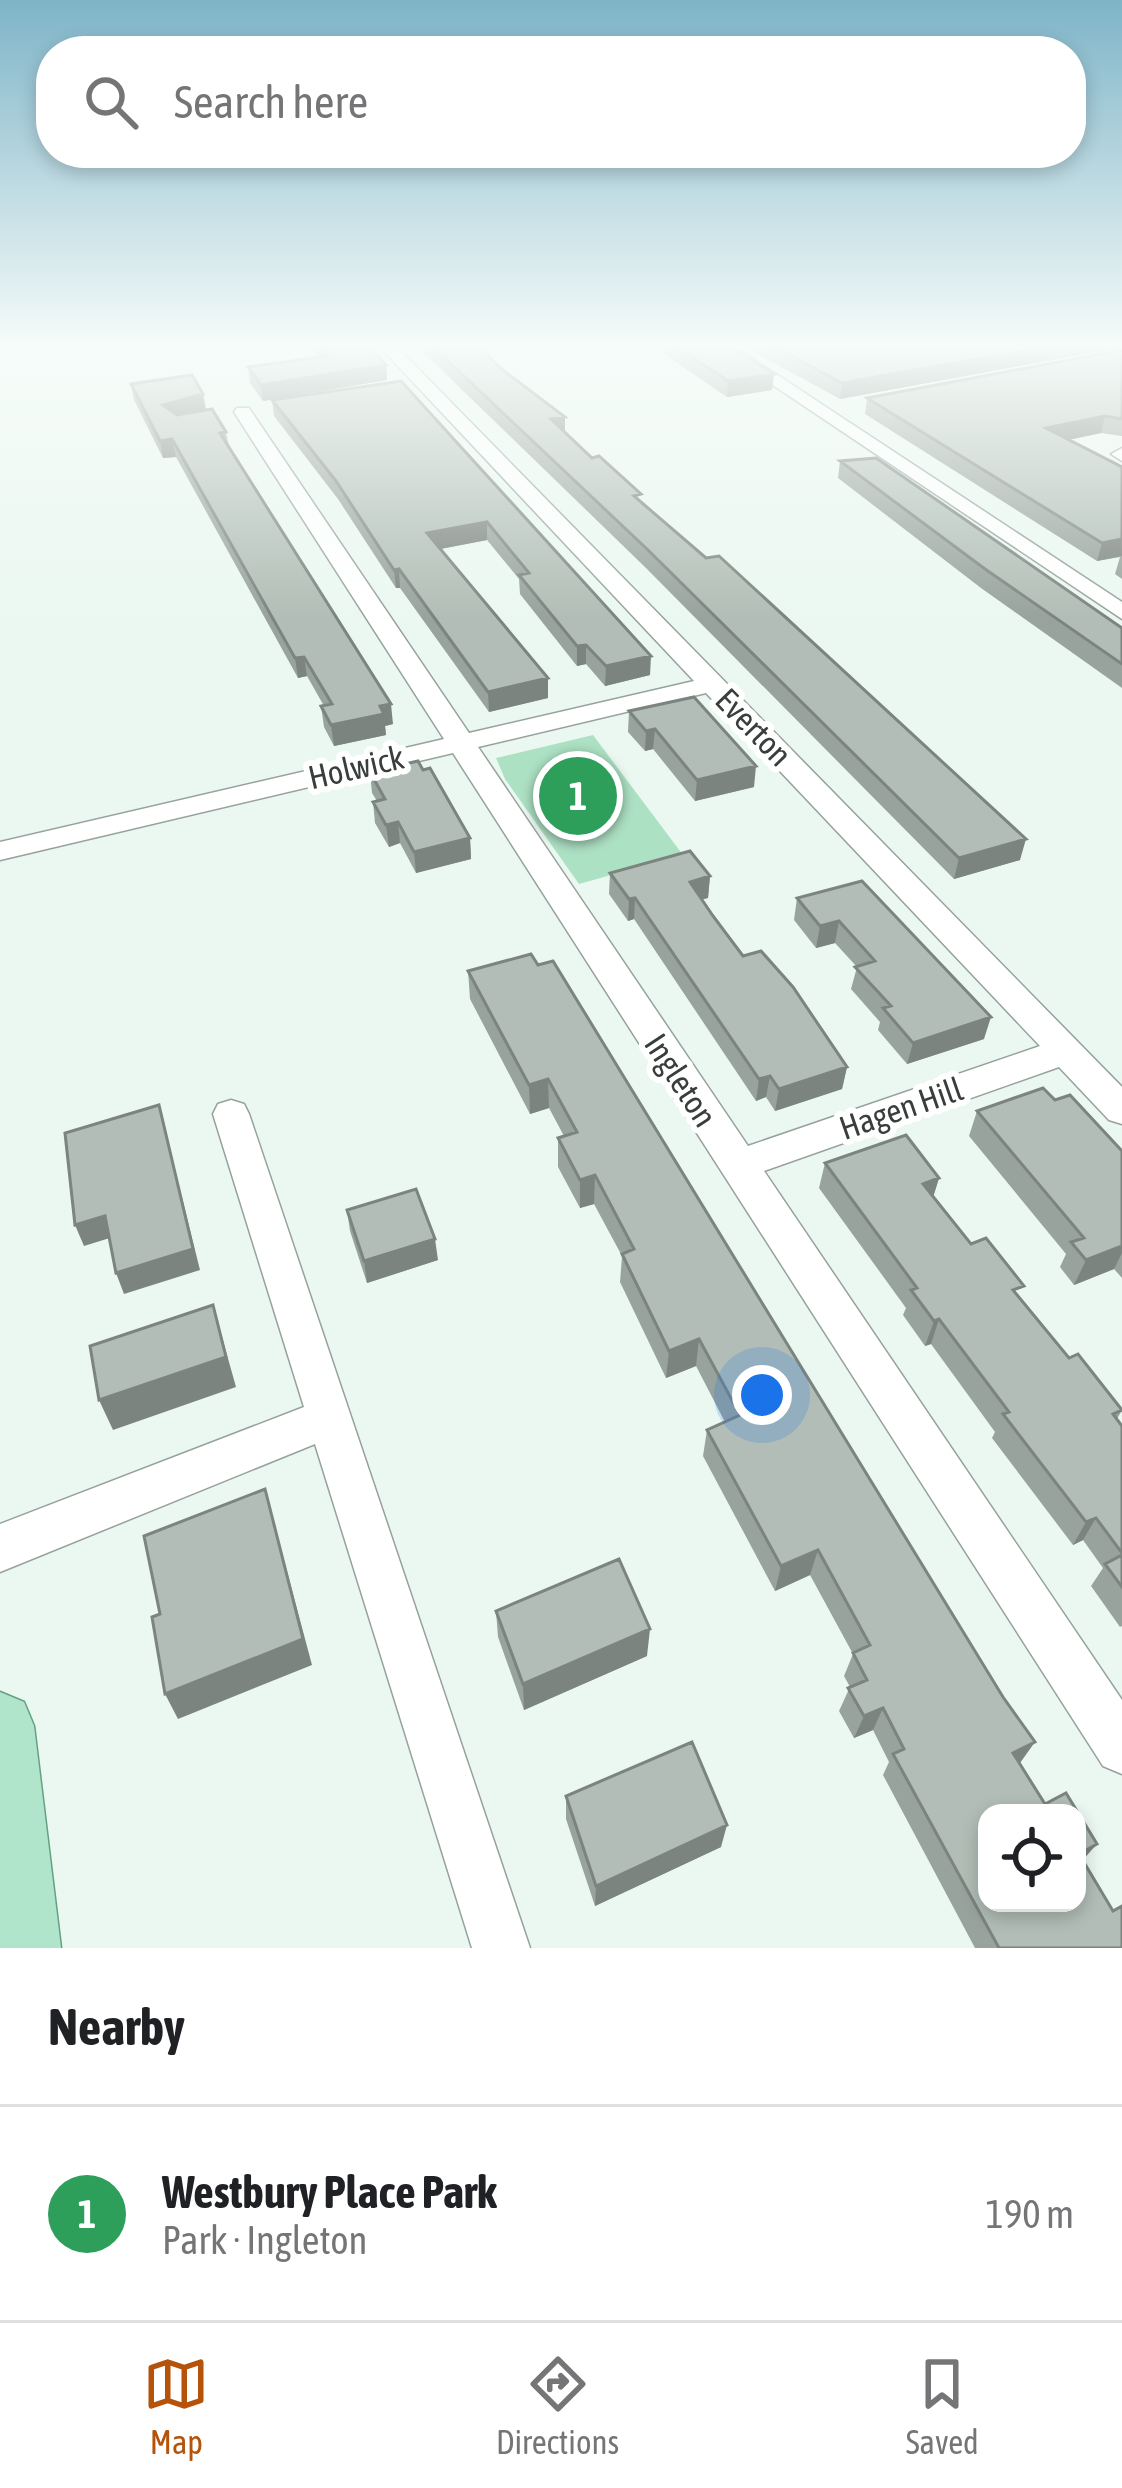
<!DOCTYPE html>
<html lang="en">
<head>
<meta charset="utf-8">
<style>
  body { margin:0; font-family:"Asap Condensed",sans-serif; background:#f2f2f2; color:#202124 }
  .controls { position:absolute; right:36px; bottom:36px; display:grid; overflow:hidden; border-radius:24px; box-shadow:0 6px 18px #0003 }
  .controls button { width:108px; height:108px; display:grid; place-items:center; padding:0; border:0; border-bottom:3px solid #e0e0e0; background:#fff; color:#202124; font:60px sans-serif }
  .you { position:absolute; left:762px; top:1395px; width:42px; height:42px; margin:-30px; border:9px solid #fff; border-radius:50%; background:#1a73e8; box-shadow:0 0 0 18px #1a73e833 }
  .badge { display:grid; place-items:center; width:78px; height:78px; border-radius:50%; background:#b45309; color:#fff; font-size:39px; font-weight:700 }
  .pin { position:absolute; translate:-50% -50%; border:6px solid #fff; box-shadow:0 3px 12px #0006 }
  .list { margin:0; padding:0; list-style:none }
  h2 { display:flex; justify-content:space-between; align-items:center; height:156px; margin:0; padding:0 48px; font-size:51px }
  h2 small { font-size:39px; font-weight:400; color:#757577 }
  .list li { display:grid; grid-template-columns:78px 1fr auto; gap:36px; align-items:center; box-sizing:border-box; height:216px; padding:0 48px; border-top:3px solid #e0e0e0 }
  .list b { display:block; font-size:45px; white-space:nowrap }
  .list p { margin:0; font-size:39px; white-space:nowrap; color:#757577 }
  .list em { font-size:39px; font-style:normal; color:#757577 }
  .icon { flex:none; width:66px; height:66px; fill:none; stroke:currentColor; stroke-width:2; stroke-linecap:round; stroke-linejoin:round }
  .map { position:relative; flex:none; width:1122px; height:1948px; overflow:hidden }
  .search { position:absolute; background:#fff; box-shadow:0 6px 18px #0003; left:36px; right:36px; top:36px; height:132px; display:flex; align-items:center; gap:30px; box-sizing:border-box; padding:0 42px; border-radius:48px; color:#757577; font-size:45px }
  .sheet { height:372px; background:#fff }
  nav { display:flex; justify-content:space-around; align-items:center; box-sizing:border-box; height:168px; border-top:3px solid #e0e0e0; background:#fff; font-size:33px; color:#757577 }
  nav a { display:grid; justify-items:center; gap:6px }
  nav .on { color:#b45309 }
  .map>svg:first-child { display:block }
  .green { fill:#ade1c4 }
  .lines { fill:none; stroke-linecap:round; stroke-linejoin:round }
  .minor-casing { stroke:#96a29b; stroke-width:3 }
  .major-casing { stroke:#65a082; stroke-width:3 }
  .minor { fill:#fff; fill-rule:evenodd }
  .major { fill:#b1e5cb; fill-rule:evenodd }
  .wall { fill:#98a39d }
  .shaded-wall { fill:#7c847f }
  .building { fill:#b1bdb6; stroke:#7c847f; stroke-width:3; fill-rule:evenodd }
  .labels { text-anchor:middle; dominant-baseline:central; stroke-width:12; stroke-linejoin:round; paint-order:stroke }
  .street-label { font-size:33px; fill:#393e3b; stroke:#fff }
</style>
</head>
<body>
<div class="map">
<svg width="1122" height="1948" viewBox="0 0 1122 1948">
  <rect width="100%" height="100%" fill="#ebf8f1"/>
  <path class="green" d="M 593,735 L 683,855 L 579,884 L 505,779 L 496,758 Z"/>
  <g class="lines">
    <g class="minor-casing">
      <path id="minor" d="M 378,345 L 395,345 L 1122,1087 L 1122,1124 L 1109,1120 L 1059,1067 L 764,1171 L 1122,1700 L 1122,1774 L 1103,1766 L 453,753 L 0,860 L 0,842 L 444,739 L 234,412 L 237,408 L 249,408 L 469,733 L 694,681 ZM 706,693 L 1040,1046 L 748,1146 L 478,747 Z
        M 713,345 L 732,345 L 1122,602 L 1122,619 Z
        M 1122,448 L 1122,461 L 1111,454 Z
        M 231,1100 L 244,1104 L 249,1114 L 530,1948 L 472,1948 L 315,1444 L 0,1572 L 0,1524 L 304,1407 L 213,1114 L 218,1104 Z"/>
    </g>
    <g class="major-casing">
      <path id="major" d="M 0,1692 L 24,1702 L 34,1726 L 61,1948 L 0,1948 Z"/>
    </g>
    <use href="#minor" class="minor"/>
    <use href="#major" class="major"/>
  </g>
  <path class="wall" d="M 307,345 L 367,345 L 386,365 L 387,380 L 263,401 L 250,383 L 248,367 L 317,357 Z
    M 416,345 L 476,345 L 565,432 L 641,501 L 1020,860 L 954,879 L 647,569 Z
    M 651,345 L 729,345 L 774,374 L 772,390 L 727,397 Z
    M 741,345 L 1122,345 L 1122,347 L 840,399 Z
    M 1122,350 L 1122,436 L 1101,433 L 1069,440 L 1122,467 L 1122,579 L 1115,574 L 1120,557 L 1097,561 L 865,414 L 867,398 Z
    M 401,381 L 650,675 L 605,686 L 586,664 L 577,666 L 520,594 L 519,579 L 487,540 L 441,549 L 548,698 L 489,712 L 400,588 L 396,588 L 338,499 L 274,416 L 272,400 Z
    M 131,384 L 203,394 L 206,410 L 226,432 L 229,447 L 393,724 L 385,726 L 386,735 L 334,746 L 324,727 L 321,706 L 324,706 L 307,676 L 298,678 L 176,457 L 163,458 L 134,400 Z
    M 840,461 L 1122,628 L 1122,688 L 981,588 L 838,478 Z
    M 629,711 L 754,787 L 695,801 L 653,749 L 645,751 L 628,732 Z
    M 370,772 L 470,838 L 471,859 L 416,873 L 400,843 L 389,847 L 375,823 L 373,802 L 377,801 L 372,793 Z
    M 610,873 L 710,876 L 708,898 L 702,899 L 743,956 L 847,1067 L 842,1089 L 775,1111 L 766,1097 L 756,1101 L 634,919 L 628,921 L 609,894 Z
    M 862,881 L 984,1039 L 907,1064 L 878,1030 L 880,1022 L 851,989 L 857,967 L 835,943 L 816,948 L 794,920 L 797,898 Z
    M 531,954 L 1045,1804 L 1097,1844 L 1082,1860 L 1122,1948 L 975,1948 L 883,1775 L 889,1762 L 873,1730 L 854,1738 L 839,1711 L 850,1687 L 844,1676 L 853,1654 L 810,1575 L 775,1591 L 703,1456 L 707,1430 L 725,1422 L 696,1366 L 666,1378 L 620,1282 L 622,1256 L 594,1204 L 580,1208 L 558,1167 L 558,1138 L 564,1136 L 549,1108 L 530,1114 L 470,999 L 468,971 Z
    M 1055,1100 L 1122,1151 L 1122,1278 L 1114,1269 L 1074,1285 L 1060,1267 L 1066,1254 L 969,1136 L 977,1111 Z
    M 825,1163 L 939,1178 L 933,1197 L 971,1244 L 1019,1297 L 1069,1358 L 1122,1410 L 1117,1419 L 1122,1426 L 1122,1626 L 1120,1627 L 1091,1586 L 1103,1568 L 1083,1540 L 1073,1545 L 992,1438 L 995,1432 L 931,1344 L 925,1346 L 903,1315 L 906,1308 L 819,1188 Z
    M 347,1210 L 438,1260 L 367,1283 L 350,1231 Z
    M 496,1611 L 647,1656 L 524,1710 L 498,1637 Z
    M 566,1796 L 721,1847 L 595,1906 L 566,1819 Z"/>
  <path class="shaded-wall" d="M 1054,345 L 1122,345 L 1122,347 L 840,399 L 842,383 Z
    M 386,365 L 387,380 L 263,401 L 261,385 Z
    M 774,374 L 772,390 L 727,397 L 728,381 Z
    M 203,394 L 206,411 L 167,422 L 163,405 Z
    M 1105,416 L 1101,433 L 1042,445 L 1046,428 Z
    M 565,417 L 565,434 L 551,419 Z
    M 172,439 L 176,457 L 163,458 L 160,441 Z
    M 487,522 L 487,540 L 429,551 L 427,533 Z
    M 1122,539 L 1122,556 L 1097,561 L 1102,543 Z
    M 399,569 L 400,588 L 396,588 L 394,570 Z
    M 586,645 L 586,664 L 577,666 L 577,646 Z
    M 651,656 L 650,675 L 605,686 L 606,666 Z
    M 304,657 L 307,676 L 298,678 L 295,658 Z
    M 548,678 L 548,698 L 489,712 L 488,692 Z
    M 391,704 L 393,724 L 385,726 L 386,735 L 334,746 L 331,725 Z
    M 655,729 L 653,749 L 645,751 L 646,731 Z
    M 756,766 L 754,787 L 695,801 L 697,780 Z
    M 398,822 L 400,843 L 389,847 L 386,825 Z
    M 470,838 L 471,859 L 416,873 L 414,852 Z
    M 1026,839 L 1020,860 L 954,879 L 959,858 Z
    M 710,876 L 708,898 L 688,903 L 690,882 Z
    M 635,898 L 634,919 L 628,921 L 629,899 Z
    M 839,921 L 835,943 L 816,948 L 820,926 Z
    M 991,1017 L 984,1039 L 907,1064 L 913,1043 Z
    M 847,1067 L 842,1089 L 775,1111 L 779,1089 Z
    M 770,1076 L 766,1097 L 756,1101 L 759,1079 Z
    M 548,1079 L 549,1108 L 530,1114 L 529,1085 Z
    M 159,1105 L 200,1270 L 124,1294 L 116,1273 Z
    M 595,1175 L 594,1204 L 580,1208 L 580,1180 Z
    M 939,1178 L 931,1204 L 923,1184 Z
    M 105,1216 L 113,1237 L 84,1246 L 75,1225 Z
    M 435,1239 L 438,1260 L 367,1283 L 364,1261 Z
    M 1122,1246 L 1122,1253 L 1114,1269 L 1074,1285 L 1086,1260 Z
    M 213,1305 L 236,1387 L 113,1430 L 99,1400 Z
    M 939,1319 L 931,1344 L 925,1346 L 934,1321 Z
    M 699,1339 L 696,1366 L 666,1378 L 669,1351 Z
    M 265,1489 L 312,1665 L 178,1719 L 165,1694 Z
    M 1096,1518 L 1083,1540 L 1073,1545 L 1086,1522 Z
    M 818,1550 L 810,1575 L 775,1591 L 781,1566 Z
    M 650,1629 L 647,1656 L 524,1710 L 523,1684 Z
    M 883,1708 L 873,1730 L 854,1738 L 864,1716 Z
    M 1035,1742 L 1020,1763 L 999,1774 L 1013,1753 Z
    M 727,1825 L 721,1847 L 595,1906 L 596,1886 Z
    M 1097,1844 L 1080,1863 L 1077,1856 Z"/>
  <path class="building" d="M 318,345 L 367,345 L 386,365 L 261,385 L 248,367 L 327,356 Z
    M 431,345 L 476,345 L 503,370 L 565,417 L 551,419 L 592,458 L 599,456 L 641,494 L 634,496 L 706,558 L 719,556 L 1026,839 L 959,858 L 648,550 Z
    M 674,345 L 729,345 L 774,374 L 728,381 Z
    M 771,345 L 1054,345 L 842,383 Z
    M 1122,350 L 1122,419 L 1105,416 L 1046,428 L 1122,467 L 1122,539 L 1102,543 L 867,398 Z
    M 192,375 L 203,394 L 163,405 L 177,415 L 212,409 L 226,432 L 220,433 L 391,704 L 380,706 L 384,714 L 331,725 L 321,706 L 332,704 L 304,657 L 295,658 L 172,439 L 160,441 L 131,384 Z
    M 401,381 L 651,656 L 606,666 L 586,645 L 577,646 L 519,575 L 529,573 L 487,522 L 427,533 L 548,678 L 488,692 L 399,569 L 394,570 L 336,481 L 272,400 Z
    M 876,458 L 1122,628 L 1122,664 L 985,569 L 840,461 Z
    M 694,697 L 756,766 L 697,780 L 655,729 L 646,731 L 629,711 Z
    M 418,761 L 423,770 L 430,768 L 470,838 L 414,852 L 398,822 L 386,825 L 373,802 L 385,799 L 370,772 Z
    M 690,851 L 710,876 L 690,882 L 713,916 L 743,956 L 761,951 L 793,987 L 847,1067 L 779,1089 L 770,1076 L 759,1079 L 635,898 L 629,899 L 610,873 Z
    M 862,881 L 991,1017 L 913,1043 L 883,1008 L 891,1006 L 855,967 L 875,961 L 839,921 L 820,926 L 797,898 Z
    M 531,954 L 538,965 L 553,961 L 1003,1697 L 1035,1742 L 1013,1753 L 1045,1804 L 1066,1793 L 1097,1844 L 1079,1854 L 1113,1911 L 1122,1906 L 1122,1948 L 999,1948 L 893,1754 L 904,1749 L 883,1708 L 864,1716 L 848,1688 L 867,1680 L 853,1653 L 870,1645 L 818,1550 L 781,1566 L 707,1430 L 740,1415 L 699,1339 L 669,1351 L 622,1254 L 634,1249 L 595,1175 L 580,1180 L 558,1138 L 577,1132 L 548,1079 L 529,1085 L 468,971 ZM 987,1813 L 1077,1813 L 1077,1903 L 987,1903 Z
    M 1043,1088 L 1055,1100 L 1070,1095 L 1122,1151 L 1122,1246 L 1086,1260 L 1071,1242 L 1084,1238 L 977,1111 Z
    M 159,1105 L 193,1249 L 116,1273 L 105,1216 L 75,1225 L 65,1133 Z
    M 906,1135 L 939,1178 L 923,1184 L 971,1244 L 986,1238 L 1024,1286 L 1013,1290 L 1069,1358 L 1078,1354 L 1122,1410 L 1113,1414 L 1122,1426 L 1122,1553 L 1096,1518 L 1086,1522 L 1003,1414 L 1009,1412 L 939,1319 L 934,1321 L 911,1290 L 917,1288 L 825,1163 Z
    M 416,1189 L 435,1239 L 364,1261 L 347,1210 Z
    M 213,1305 L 226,1357 L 99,1400 L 90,1346 Z
    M 265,1489 L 303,1639 L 165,1694 L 152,1617 L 160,1614 L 144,1536 Z
    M 1122,1555 L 1122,1587 L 1105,1564 Z
    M 619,1559 L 650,1629 L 523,1684 L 496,1611 Z
    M 692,1742 L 727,1825 L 596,1886 L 566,1796 Z"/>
  <linearGradient id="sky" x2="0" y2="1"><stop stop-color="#7eb4c8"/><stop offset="0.56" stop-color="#f6fcf9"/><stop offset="1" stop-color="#f6fcf9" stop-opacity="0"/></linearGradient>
  <rect width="1122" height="618" fill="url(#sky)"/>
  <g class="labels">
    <g class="street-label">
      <text transform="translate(754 727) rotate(46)">Everton</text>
      <text transform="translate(356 767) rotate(-13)">Holwick</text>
      <text transform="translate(681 1080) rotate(57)">Ingleton</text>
      <text transform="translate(901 1108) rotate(-19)">Hagen Hill</text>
    </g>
  </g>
</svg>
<div class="controls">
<button><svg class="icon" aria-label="locate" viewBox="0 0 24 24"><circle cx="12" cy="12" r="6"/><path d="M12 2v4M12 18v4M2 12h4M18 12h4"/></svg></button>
</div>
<div class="you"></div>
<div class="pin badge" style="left:578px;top:796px;background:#2e9e5b">1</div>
<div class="search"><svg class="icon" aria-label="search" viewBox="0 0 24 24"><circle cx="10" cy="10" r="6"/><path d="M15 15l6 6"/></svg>Search here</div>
</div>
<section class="sheet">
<h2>Nearby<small></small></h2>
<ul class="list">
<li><span class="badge" style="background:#2e9e5b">1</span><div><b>Westbury Place Park</b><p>Park · Ingleton</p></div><em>190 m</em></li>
</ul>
</section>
<nav>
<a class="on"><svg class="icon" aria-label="map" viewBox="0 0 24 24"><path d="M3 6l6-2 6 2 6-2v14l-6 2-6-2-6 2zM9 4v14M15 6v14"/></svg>Map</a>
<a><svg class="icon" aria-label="directions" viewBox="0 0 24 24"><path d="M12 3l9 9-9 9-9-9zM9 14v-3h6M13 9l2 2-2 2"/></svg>Directions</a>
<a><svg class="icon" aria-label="saved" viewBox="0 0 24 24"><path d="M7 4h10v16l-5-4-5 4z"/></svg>Saved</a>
</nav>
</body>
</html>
